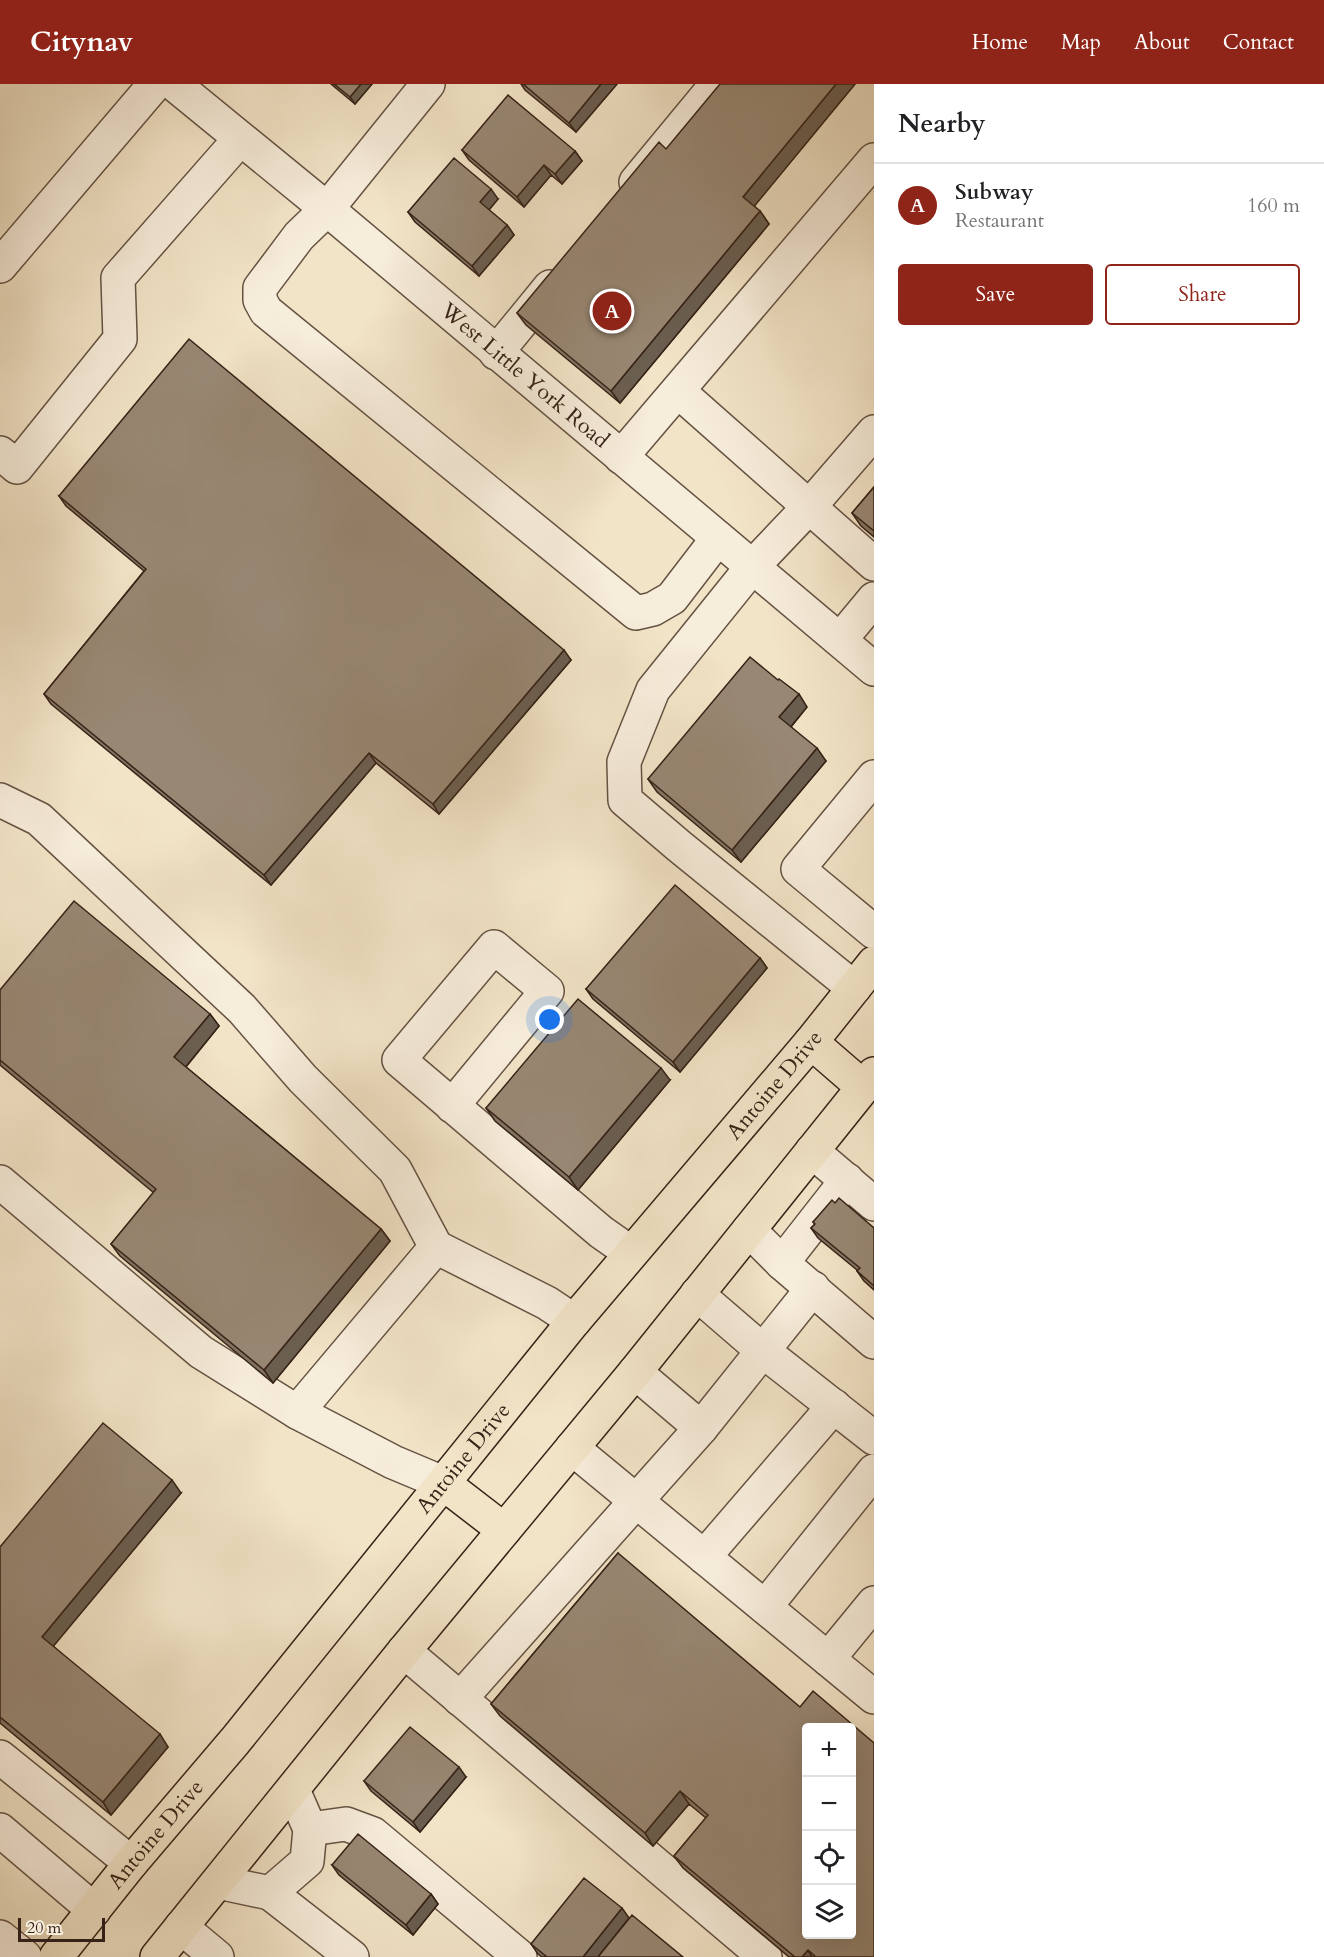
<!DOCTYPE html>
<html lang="en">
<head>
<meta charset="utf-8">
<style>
  body { margin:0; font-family:Cardo,serif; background:#f6f6f6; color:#202124 }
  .controls { position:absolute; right:18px; bottom:18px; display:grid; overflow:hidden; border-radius:6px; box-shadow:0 6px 24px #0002 }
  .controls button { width:54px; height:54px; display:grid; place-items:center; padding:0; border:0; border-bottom:2px solid #e0e0e0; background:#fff; color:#202124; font:30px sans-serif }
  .scale { position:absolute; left:18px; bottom:15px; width:87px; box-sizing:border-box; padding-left:6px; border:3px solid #362217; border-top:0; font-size:16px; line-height:21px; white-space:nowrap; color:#362217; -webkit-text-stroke:4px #f7eddb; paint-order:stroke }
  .you { position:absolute; left:550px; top:936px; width:21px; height:21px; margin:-15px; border:4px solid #fff; border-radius:50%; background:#1a73e8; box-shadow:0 0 0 9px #1a73e833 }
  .badge { display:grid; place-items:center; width:39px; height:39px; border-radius:50%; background:#8f2418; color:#fff; font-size:20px; font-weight:700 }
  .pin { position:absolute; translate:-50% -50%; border:3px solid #fff; box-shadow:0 2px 6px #0006 }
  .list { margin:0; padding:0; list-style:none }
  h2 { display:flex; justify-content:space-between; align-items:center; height:78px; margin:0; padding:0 24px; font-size:26px }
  h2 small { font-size:20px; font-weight:400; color:#757577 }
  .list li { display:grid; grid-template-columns:39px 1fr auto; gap:18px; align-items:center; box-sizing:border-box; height:84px; padding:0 24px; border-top:2px solid #e0e0e0 }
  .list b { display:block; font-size:22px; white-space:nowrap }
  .list p { margin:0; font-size:20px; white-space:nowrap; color:#757577 }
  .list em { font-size:20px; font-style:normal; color:#757577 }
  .actions { display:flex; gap:12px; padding:18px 24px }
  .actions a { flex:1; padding:14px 0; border:2px solid #8f2418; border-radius:6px; text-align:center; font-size:21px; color:#8f2418 }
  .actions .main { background:#8f2418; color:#fff }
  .icon { flex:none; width:33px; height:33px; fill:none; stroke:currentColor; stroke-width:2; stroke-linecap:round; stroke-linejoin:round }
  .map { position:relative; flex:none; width:874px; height:1873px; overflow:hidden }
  header { display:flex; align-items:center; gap:36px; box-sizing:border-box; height:84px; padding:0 30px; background:#8f2418; color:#fff }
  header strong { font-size:28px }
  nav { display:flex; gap:33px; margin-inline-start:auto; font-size:21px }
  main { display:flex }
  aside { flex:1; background:#fff }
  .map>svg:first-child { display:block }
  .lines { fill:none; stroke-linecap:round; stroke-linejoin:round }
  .minor-casing { stroke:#655243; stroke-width:36 }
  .major-casing { stroke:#362217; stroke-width:36 }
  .minor { stroke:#f7eddb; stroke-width:33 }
  .major { stroke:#f2e4c7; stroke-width:33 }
  .wall { fill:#837463; stroke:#362217; stroke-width:1.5 }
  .shaded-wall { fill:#6a5e50; stroke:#362217; stroke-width:1.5 }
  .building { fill:#988773; stroke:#362217; stroke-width:1.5; fill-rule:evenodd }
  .labels { text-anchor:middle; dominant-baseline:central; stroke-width:4.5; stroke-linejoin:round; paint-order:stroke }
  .street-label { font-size:22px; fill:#362217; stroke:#f7eddb }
</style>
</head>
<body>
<header>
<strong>Citynav</strong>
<nav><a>Home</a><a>Map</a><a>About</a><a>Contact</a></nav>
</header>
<main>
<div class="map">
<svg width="874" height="1873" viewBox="0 0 874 1873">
  <rect width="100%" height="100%" fill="#f2e4c7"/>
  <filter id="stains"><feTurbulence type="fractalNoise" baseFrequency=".00333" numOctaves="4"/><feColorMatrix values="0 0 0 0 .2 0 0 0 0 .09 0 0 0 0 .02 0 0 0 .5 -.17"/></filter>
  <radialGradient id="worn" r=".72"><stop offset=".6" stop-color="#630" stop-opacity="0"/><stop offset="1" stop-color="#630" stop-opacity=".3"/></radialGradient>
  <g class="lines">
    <g class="minor-casing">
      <g id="minor">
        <path id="s1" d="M 174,0 L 327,125 L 874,585"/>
        <path d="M 428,0 L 327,125 L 299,152 L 260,204 L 260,216 L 266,227 L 636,529 L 653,525 L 672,514 L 718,454"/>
        <path d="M 636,98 L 717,0"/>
        <path d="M 0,182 L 155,0"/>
        <path d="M 496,269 L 550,203"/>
        <path d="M 678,307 L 874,480"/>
        <path d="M 0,369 L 17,383 L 120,255 L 118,194 L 240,55"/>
        <path d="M 621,373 L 874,76"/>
        <path d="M 840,556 L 874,515"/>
        <path d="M 874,693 L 798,785 L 874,848"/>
        <path d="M 0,716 L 39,735 L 242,925 L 303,995 L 395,1086 L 436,1163 L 547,1219 L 574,1237"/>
        <path d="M 854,904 L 679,762 L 625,716 L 624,678 L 653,606 L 752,483 L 809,423 L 874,348"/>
        <path d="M 452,1022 L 547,907 L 494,863 L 399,976 L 601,1148 L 631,1169"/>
        <path d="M 812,1067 L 874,1120"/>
        <path d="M 0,1098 L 201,1268 L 297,1328 L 393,1378 L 443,1399"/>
        <path d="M 749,1146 L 782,1179 L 874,1258"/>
        <path d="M 782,1179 L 847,1096"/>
        <path d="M 697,1210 L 763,1267 L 874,1354"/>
        <path d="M 297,1328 L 436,1163"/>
        <path d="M 701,1344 L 813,1204"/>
        <path d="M 572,1364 L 874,1613"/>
        <path d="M 704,1473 L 834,1322"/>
        <path d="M 765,1523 L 874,1387"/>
        <path d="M 404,1567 L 765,1873"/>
        <path d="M 828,1575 L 874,1519"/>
        <path d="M 460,1615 L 701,1344 L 635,1288"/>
        <path d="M 0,1673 L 131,1779"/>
        <path d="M 310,1745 L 346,1740 L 373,1750 L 520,1873"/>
        <path d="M 0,1746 L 94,1826"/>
        <path d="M 218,1798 L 270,1809 L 307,1777 L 310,1745 L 293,1706"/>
        <path d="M 270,1809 L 352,1873"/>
        <path d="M 181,1843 L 217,1873"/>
        <path d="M 0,1853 L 25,1873"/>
      </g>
    </g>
    <g class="major-casing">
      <g id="major">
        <path d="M 811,958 L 863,1003"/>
        <path d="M 443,1399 L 504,1446"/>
        <path id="s2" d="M 56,1873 L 131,1779 L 235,1657 L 574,1237 L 811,958 L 874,879"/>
        <path d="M 157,1873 L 404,1567 L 635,1288 L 874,990"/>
      </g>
    </g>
    <use href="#minor" class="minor"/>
    <use href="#major" class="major"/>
  </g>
  <path class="wall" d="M 331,0 L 372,0 L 355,20 Z
    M 521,0 L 617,0 L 576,48 L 525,6 Z
    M 855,0 L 754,122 L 760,127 L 769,140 L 620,319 L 526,241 L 517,229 L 666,65 Z
    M 462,66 L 575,67 L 582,77 L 562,100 L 551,91 L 524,123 L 469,76 Z
    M 498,115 L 489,126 L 507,141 L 514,151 L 479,192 L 415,138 L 408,128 Z
    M 874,403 L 874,453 L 861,442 L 852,429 Z
    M 59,412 L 571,576 L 439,730 L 376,679 L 271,801 L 51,620 L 44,610 L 144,487 L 66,422 Z
    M 807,623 L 791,643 L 826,677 L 741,778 L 657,708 L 648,695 Z
    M 760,874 L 767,884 L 680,988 L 593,915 L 586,905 Z
    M 0,906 L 210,930 L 219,942 L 186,983 L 381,1145 L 390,1157 L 273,1299 L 120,1172 L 111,1160 L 154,1109 L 0,981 Z
    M 670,996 L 578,1106 L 495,1037 L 486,1024 Z
    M 835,1119 L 874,1144 L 874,1206 L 864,1197 L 857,1187 L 857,1186 L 818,1154 L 811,1144 L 815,1140 L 813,1138 Z
    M 181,1409 L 53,1562 L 168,1663 L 111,1731 L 0,1639 L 0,1463 Z
    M 618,1469 L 874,1873 L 789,1873 L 683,1784 L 674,1772 L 706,1734 L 689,1720 L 653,1762 L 500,1632 L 491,1620 Z
    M 466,1693 L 420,1748 L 371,1707 L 364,1697 Z
    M 332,1781 L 431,1810 L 438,1820 L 413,1851 L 339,1791 Z
    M 629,1834 L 598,1873 L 542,1873 L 538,1870 L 531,1860 Z"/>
  <path class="shaded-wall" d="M 361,0 L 372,0 L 355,20 L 350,13 Z
    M 601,0 L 617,0 L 576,48 L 569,39 Z
    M 836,0 L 855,0 L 752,125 L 743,113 Z
    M 575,67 L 582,77 L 562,100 L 555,90 Z
    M 544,81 L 551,91 L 524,123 L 517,113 Z
    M 491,105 L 498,115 L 487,128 L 480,118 Z
    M 760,127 L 769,140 L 620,319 L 611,307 Z
    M 507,141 L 514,151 L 479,192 L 472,182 Z
    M 564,566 L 571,576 L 439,730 L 433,720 Z
    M 799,610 L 807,623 L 788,646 L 779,633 Z
    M 817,664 L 826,677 L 741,778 L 732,766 Z
    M 369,669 L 376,679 L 271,801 L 264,791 Z
    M 760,874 L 767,884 L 680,988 L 673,978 Z
    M 210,930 L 219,942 L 183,986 L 174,973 Z
    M 661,984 L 670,996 L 578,1106 L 569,1093 Z
    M 381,1145 L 390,1157 L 273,1299 L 264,1286 Z
    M 172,1396 L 181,1409 L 51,1565 L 42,1553 Z
    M 160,1650 L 168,1663 L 111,1731 L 103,1718 Z
    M 459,1683 L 466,1693 L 420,1748 L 413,1738 Z
    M 680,1707 L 689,1720 L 653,1762 L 645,1749 Z
    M 431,1810 L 438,1820 L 413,1851 L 406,1841 Z
    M 622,1824 L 629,1834 L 598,1873 L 583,1873 Z
    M 808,1866 L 812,1873 L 802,1873 Z"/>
  <path class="building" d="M 334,0 L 361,0 L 350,13 Z
    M 523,0 L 601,0 L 569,39 Z
    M 720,0 L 836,0 L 743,113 L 760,127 L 611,307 L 517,229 L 659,58 L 666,65 Z
    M 508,11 L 575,67 L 555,90 L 544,81 L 517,113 L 462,66 Z
    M 454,74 L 491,105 L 480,118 L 507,141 L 472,182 L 408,128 Z
    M 189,255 L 564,566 L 433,720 L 369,669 L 264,791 L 44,610 L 146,485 L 59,412 Z
    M 874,403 L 874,447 L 852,429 Z
    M 750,573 L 778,596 L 779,595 L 799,610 L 779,633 L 817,664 L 732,766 L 648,695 Z
    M 675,801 L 760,874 L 673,978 L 586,905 Z
    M 74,817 L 210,930 L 174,973 L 381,1145 L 264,1286 L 111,1160 L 156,1105 L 0,976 L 0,906 Z
    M 578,915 L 661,984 L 569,1093 L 486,1024 Z
    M 839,1114 L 874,1144 L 874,1202 L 857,1187 L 860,1184 L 811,1144 L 815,1140 L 813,1138 L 832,1116 L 835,1119 Z
    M 103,1339 L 172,1396 L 42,1553 L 160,1650 L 103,1718 L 0,1633 L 0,1463 Z
    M 618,1469 L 800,1623 L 813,1607 L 874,1659 L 874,1873 L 816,1873 L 808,1866 L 802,1873 L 795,1873 L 674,1772 L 708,1731 L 680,1707 L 645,1749 L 491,1620 ZM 807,1644 L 852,1644 L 852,1851 L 807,1851 Z
    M 410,1643 L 459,1683 L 413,1738 L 364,1697 Z
    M 358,1750 L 431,1810 L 406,1841 L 332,1781 Z
    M 584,1794 L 622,1824 L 583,1873 L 547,1873 L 531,1860 Z
    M 632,1831 L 683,1873 L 598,1873 Z"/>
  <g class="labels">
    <g class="street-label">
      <text stroke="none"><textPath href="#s1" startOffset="456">West Little York Road</textPath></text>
      <text stroke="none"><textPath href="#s2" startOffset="1130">Antoine Drive</textPath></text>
      <text stroke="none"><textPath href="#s2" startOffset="644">Antoine Drive</textPath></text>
      <text stroke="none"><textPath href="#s2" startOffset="158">Antoine Drive</textPath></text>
    </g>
  </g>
  <rect width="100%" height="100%" filter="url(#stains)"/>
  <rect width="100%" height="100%" fill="url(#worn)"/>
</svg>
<div class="controls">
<button>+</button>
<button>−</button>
<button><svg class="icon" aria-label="locate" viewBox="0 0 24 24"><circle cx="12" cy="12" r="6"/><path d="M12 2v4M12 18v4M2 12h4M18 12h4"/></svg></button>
<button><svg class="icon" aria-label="layers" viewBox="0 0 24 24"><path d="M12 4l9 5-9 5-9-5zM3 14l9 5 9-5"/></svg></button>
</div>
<div class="scale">20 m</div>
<div class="you"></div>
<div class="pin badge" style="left:612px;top:227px">A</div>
</div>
<aside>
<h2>Nearby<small></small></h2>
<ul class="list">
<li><span class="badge">A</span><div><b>Subway</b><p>Restaurant</p></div><em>160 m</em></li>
</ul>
<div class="actions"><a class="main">Save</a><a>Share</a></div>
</aside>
</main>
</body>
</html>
